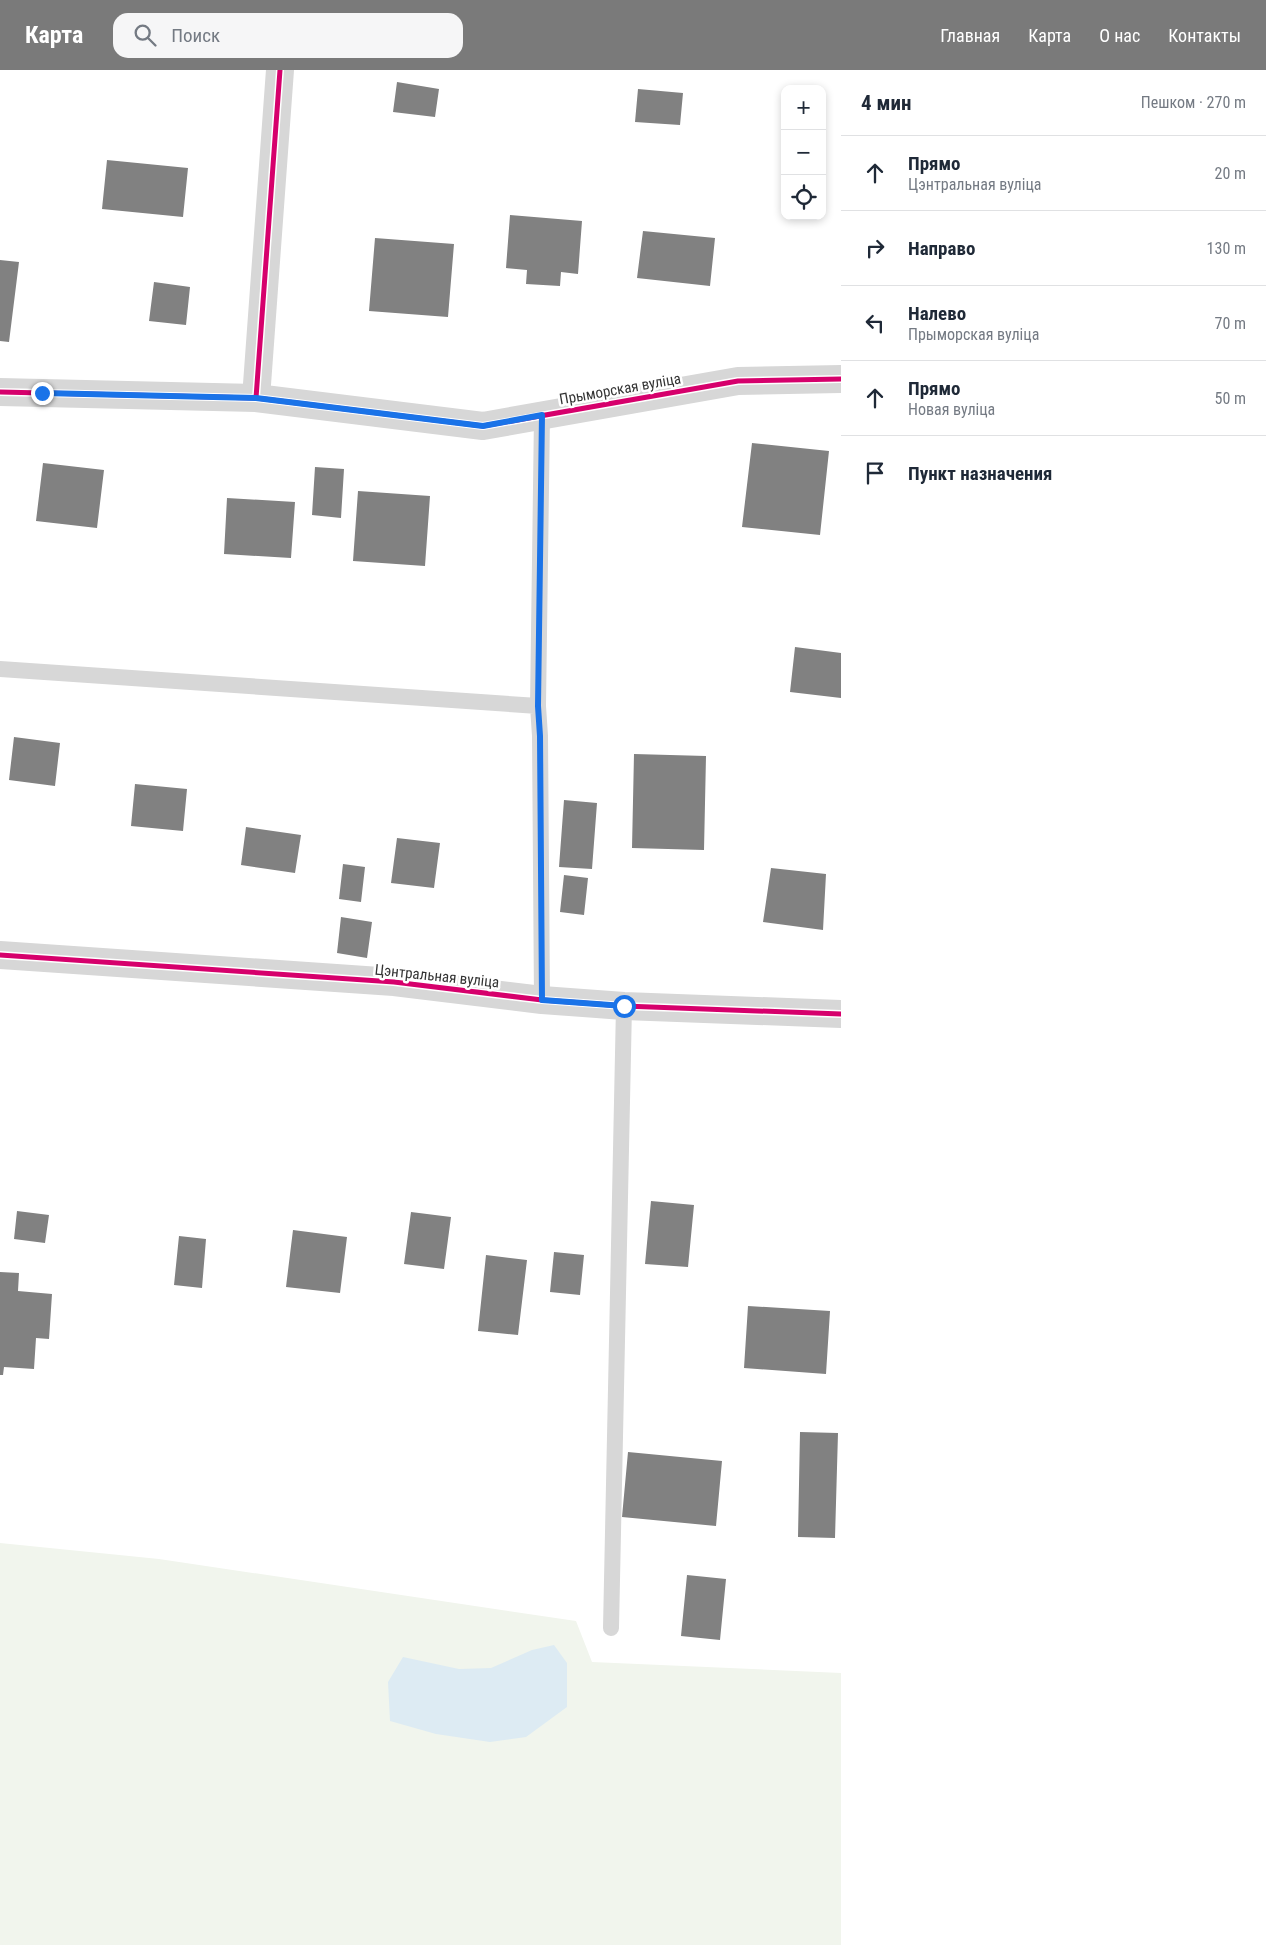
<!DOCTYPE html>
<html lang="ru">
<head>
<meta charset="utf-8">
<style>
  body { margin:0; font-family:"Roboto Condensed",sans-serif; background:#f6f6f7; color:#1f2937 }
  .controls { position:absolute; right:15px; top:15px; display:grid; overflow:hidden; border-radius:10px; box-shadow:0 2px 8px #0003 }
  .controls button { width:45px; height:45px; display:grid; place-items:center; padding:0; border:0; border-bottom:1px solid #e0e1e3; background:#fff; color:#1f2937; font:25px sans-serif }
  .stop { position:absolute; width:15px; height:15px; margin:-11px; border:4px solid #1a73e8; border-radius:50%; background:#fff }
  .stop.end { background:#1a73e8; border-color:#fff; box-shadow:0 1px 5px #0008 }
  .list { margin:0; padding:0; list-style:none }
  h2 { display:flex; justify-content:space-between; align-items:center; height:65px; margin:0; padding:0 20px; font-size:21px }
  h2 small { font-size:16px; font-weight:400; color:#747a83 }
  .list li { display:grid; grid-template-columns:32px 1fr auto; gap:15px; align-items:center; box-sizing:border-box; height:75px; padding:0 20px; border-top:1px solid #e0e1e3 }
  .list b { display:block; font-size:19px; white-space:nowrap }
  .list p { margin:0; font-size:16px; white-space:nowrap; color:#747a83 }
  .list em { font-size:16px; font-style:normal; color:#747a83 }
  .icon { flex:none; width:28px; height:28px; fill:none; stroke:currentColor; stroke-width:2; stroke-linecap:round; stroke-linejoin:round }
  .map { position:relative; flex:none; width:841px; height:1875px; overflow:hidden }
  header { display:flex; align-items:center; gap:30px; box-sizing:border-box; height:70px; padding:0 25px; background:#7a7a7a; color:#fff }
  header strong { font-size:24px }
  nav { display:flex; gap:28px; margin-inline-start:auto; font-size:18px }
  .search { width:350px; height:45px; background:#f6f6f7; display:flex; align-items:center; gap:12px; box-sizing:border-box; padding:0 18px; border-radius:15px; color:#747a83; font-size:19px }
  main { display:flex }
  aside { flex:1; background:#fff }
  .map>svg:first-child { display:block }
  .green { fill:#f1f5ed }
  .water { fill:#ddebf3 }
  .building { fill:#818181 }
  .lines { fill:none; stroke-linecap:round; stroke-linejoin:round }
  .lane { stroke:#d7d7d7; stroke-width:16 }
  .street { stroke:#d7d7d7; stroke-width:28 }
  .cycleway-casing { stroke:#fff; stroke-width:8 }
  .cycleway { stroke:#d6006c; stroke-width:5 }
  .route { stroke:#1a73e8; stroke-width:6 }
  .labels { text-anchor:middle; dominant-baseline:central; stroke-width:5; stroke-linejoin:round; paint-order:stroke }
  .street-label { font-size:15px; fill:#333; stroke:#fff }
</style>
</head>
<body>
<header>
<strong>Карта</strong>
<div class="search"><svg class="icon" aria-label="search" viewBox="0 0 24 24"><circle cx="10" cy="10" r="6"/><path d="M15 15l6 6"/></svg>Поиск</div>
<nav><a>Главная</a><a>Карта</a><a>О нас</a><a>Контакты</a></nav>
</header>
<main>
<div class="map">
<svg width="841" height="1875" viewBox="0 0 841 1875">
  <rect width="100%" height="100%" fill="#fff"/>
  <path class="green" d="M 0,1473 L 159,1489 L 576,1551 L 592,1592 L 841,1603 L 841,1875 L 0,1875 Z"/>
  <path class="water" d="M 554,1575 L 567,1593 L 567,1637 L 526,1667 L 490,1672 L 436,1664 L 390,1651 L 388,1612 L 403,1587 L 459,1599 L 491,1598 L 532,1580 Z"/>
  <path class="building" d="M 397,12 L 439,19 L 435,47 L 393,42 Z
    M 638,19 L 683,23 L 680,55 L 635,52 Z
    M 107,90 L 188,98 L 183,147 L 102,139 Z
    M 510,145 L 582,151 L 578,204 L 561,202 L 560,216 L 526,214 L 527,200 L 506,198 Z
    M 643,161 L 715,168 L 710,216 L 637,208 Z
    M 375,168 L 454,174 L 448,247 L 369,241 Z
    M 0,190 L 19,192 L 9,272 L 0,271 Z
    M 154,212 L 190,217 L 186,255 L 149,251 Z
    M 752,373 L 829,381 L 820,465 L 742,457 Z
    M 43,393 L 104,400 L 97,458 L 36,451 Z
    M 315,397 L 344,399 L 341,448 L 312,445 Z
    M 358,421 L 430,426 L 425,496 L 353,491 Z
    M 227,428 L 295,432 L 291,488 L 224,484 Z
    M 795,577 L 841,583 L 841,628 L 790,622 Z
    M 14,667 L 60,673 L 55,716 L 9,710 Z
    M 634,684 L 706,686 L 704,780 L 632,778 Z
    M 135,714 L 187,719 L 183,761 L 131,756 Z
    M 564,730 L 597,733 L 592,799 L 559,797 Z
    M 246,757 L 301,765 L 295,803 L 241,795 Z
    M 397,768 L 440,773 L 434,818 L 391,813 Z
    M 343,794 L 365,797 L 361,832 L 339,829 Z
    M 771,798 L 826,804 L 823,860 L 763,852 Z
    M 564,805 L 588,808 L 584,845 L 560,842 Z
    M 341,847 L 372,852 L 367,888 L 337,883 Z
    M 651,1131 L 694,1135 L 688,1197 L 645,1194 Z
    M 17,1141 L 49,1145 L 45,1173 L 14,1169 Z
    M 411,1142 L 451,1147 L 444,1199 L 404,1194 Z
    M 293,1160 L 347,1167 L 340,1223 L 286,1217 Z
    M 179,1166 L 206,1169 L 202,1218 L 174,1215 Z
    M 554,1182 L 584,1185 L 580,1225 L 550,1222 Z
    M 486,1185 L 527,1190 L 518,1265 L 478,1261 Z
    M 0,1202 L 19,1203 L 18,1221 L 52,1224 L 49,1269 L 36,1268 L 34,1299 L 4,1297 L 3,1305 L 0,1305 Z
    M 748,1236 L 830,1241 L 826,1304 L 744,1298 Z
    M 800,1362 L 838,1363 L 835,1468 L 798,1467 Z
    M 628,1382 L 722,1391 L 716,1456 L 622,1447 Z
    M 687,1505 L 726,1509 L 720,1570 L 681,1566 Z"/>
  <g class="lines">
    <path class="lane" d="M 0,599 L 538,636
      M 542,930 L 540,666 L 538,636 L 542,345
      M 611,1558 L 624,936"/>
    <path class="street" d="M 0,322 L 256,328 L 483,356 L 738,311 L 841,309
      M 256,328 L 280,0
      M 0,885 L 394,912 L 542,930 L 624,936 L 841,944"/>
    <g class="cycleway-casing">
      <path id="cycleway" d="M 0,322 L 256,328 L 483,356 L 738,311 L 841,309
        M 256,328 L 280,0
        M 0,885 L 394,912 L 542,930 L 624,936 L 841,944"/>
    </g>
    <use href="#cycleway" class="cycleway"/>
  </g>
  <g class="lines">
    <path class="route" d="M 42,323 L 256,328 L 483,356 L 542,345 L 538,636 L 540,666 L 542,930 L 624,936"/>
  </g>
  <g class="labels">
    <g class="street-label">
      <text transform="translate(620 319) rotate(-10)">Прыморская вуліца</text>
      <text transform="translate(437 906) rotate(6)">Цэнтральная вуліца</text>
    </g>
  </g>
</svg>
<div class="controls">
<button>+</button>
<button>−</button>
<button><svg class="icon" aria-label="locate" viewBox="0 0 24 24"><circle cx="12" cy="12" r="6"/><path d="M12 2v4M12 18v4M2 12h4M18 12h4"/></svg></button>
</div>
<div class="stop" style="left:624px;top:936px"></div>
<div class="stop end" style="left:42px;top:323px"></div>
</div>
<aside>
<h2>4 мин<small>Пешком · 270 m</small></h2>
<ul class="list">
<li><svg class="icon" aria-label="ahead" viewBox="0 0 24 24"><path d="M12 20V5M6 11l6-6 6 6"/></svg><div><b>Прямо</b><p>Цэнтральная вуліца</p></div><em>20 m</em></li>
<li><svg class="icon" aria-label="right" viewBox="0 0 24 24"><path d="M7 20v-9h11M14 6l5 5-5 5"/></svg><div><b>Направо</b></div><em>130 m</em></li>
<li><svg class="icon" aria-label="left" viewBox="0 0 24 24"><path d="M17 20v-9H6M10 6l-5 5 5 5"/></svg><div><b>Налево</b><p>Прыморская вуліца</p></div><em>70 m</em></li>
<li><svg class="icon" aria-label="ahead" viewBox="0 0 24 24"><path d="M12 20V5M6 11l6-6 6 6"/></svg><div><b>Прямо</b><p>Новая вуліца</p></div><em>50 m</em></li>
<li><svg class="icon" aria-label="arrive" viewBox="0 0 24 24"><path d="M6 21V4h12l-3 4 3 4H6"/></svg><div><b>Пункт назначения</b></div></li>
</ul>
</aside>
</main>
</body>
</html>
